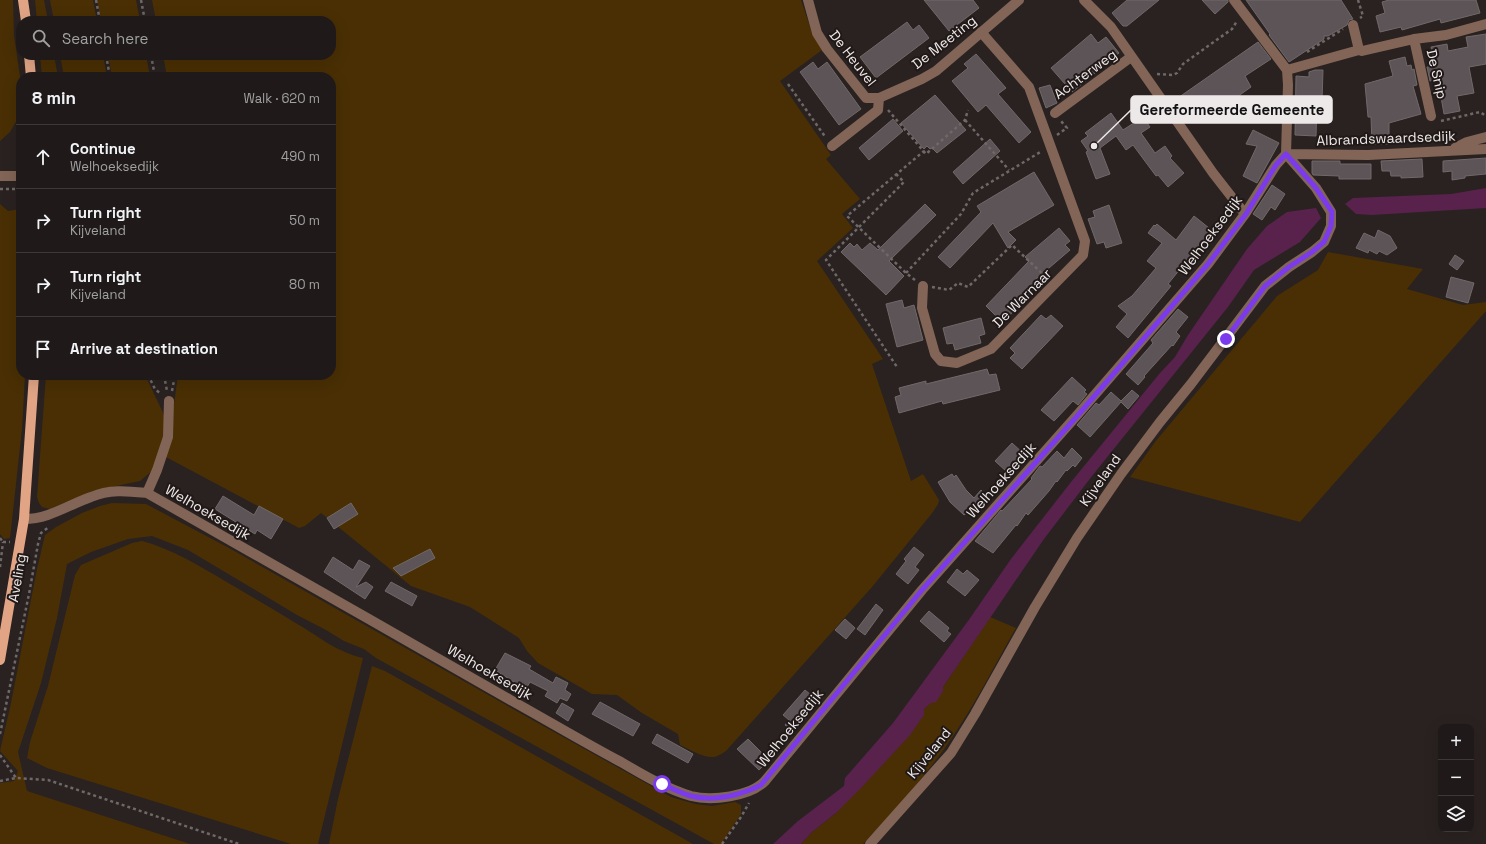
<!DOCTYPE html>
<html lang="en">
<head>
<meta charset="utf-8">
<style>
  body { margin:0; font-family:"Space Grotesk",sans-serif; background:#2c2726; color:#f1f3f6 }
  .controls { position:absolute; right:12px; bottom:12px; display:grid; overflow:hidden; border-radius:8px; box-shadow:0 4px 16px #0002 }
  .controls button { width:36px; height:36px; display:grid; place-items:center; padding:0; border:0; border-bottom:1px solid #3c3838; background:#1f1a19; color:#f1f3f6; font:20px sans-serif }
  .stop { position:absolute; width:12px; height:12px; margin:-9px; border:3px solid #7c3aed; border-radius:50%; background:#fff }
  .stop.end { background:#7c3aed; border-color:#fff; box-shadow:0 1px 4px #0008 }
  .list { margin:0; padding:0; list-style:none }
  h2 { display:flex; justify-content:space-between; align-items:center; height:52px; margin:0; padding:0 16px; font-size:17px }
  h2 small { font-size:13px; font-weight:400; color:#a1a1a2 }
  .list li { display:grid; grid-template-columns:26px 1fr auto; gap:12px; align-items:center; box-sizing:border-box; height:64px; padding:0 16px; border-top:1px solid #3c3838 }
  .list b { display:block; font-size:15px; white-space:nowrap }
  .list p { margin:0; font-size:13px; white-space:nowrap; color:#a1a1a2 }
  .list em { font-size:13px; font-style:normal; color:#a1a1a2 }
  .icon { flex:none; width:22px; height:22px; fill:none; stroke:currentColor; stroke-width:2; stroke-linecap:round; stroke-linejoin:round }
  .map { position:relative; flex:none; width:1486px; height:844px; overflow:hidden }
  .search { position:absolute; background:#1f1a19; box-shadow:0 4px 16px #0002; left:16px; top:16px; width:320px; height:44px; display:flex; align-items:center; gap:10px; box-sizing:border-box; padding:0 14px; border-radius:16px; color:#a1a1a2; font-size:15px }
  .panel { position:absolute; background:#1f1a19; box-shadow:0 4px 16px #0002; left:16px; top:72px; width:320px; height:308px; border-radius:16px }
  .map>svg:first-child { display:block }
  .green { fill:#4a2f04 }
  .water { fill:#58224c }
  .building { fill:#5c5456; stroke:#71686a }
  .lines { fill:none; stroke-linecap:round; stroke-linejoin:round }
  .path { stroke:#6f6868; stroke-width:2.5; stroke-dasharray:3 3; stroke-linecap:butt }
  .minor { stroke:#826556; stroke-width:10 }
  .major { stroke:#e1a586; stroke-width:10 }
  .route { stroke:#7c3aed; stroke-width:5 }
  .labels { text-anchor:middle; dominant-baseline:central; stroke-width:4; stroke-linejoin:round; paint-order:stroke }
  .street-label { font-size:14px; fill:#eee9e9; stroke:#201918 }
  .leader { fill:none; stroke:#eee9e9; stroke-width:1.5 }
  .callout-dot { fill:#eee9e9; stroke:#201918; stroke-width:1.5 }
  .callout { fill:#eee9e9; stroke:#eee9e9; stroke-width:1.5 }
  .callout-label { font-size:15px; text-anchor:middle; font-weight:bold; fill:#111 }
</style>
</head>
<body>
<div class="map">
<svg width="1486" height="844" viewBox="0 0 1486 844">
  <rect width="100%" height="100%" fill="#292221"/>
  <path class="green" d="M 0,0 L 13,0 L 14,35 L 21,83 L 21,113 L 10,132 L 0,141 Z
    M 35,0 L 44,0 L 48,21 L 37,21 Z
    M 50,0 L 93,0 L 97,21 L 54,21 Z
    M 97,0 L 136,0 L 140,21 L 101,21 Z
    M 152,0 L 801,0 L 812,33 L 822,50 L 780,81 L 831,155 L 826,159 L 860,199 L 842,214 L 853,228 L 817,261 L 883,359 L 872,364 L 911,481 L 923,474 L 939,500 L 938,504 L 933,512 L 872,587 L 726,751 C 722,753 719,756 714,757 C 703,758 689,749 680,745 L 678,734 L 642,713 L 617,695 L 592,694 L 538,663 L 527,651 L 519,638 L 470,607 L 411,586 L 321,513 L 305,526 L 299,528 L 164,456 L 170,434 L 178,375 L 331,375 L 331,77 L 167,77 L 163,55 L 331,55 L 331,21 L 156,21 Z
    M 40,55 L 54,55 L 58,77 L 42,77 Z
    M 60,55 L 103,55 L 107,77 L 64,77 Z
    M 108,55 L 146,55 L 150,77 L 112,77 Z
    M 0,204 L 8,211 L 20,209 L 21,375 L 25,375 L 22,429 L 10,538 L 4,539 L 0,534 Z
    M 1328,252 L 1423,269 L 1407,289 L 1463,305 L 1486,302 L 1486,311 L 1300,522 L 1130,477 L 1155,442 L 1277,296 L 1318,270 Z
    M 46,375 L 145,375 L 166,419 L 167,429 L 153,470 L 140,481 L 97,490 L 50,509 L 42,507 L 39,503 L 37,497 Z
    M 112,503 L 146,504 L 229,548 L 536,722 L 671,797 L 695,804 L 712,806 L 735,802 L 741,805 L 741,814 L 721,844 L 714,844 L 376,658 L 364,649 L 344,641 L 326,630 L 297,615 L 188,550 L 152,536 L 128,539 L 91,552 L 67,564 L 57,618 L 41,683 L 18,752 L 27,791 L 190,844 L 0,844 L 0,783 L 14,781 L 18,771 L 0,751 L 11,703 L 37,569 L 45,535 L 56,527 L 82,513 L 100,506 Z
    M 142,541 C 172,549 198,565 225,581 C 249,595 274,610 299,625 C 323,639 335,651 363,658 L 318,844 L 291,844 L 47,768 L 27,758 L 30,742 L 48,686 L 75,575 L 81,565 L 132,543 Z
    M 990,617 L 1016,628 C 995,664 977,701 953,736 C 927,775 895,810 863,844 L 801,844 L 812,832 L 836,813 L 924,709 L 943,691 L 943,687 Z
    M 372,666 L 385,671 L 693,844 L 329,844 L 338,799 Z"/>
  <path class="water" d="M 1486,188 L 1486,208 L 1372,215 L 1356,214 L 1345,204 L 1353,198 L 1451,194 Z
    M 1316,208 L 1321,218 L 1300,242 L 1254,270 L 1228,307 L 1092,476 L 1044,539 L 956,668 L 943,687 L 943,691 L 936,702 L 931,703 L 924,709 L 924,715 L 910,735 L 862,787 L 836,813 L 812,832 L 801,844 L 773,844 L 798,821 L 844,786 L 845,778 L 893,723 L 968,621 L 1011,559 L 1071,482 L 1160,373 L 1175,357 L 1188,335 L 1247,249 L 1267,226 L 1287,212 Z"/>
  <path class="building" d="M 924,0 L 973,0 L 979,8 L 949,31 Z
    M 1127,0 L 1159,0 L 1127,26 L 1123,26 L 1112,13 Z
    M 1202,0 L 1228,0 L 1228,2 L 1215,14 Z
    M 1246,0 L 1341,0 L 1353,19 L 1349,20 L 1347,25 L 1328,36 L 1324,36 L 1324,39 L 1289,62 L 1269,35 L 1270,34 Z
    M 1389,0 L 1476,0 L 1480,13 L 1441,23 L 1440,19 L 1402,30 L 1401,27 L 1380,32 L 1376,16 L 1385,13 L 1382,2 Z
    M 907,22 L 913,30 L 919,25 L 929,38 L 876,78 L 860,57 Z
    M 1091,34 L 1098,43 L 1106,37 L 1119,53 L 1072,92 L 1051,68 Z
    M 1486,34 L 1486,64 L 1469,67 L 1474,93 L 1457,96 L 1460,111 L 1444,114 L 1439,86 L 1435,87 L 1434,80 L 1430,81 L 1427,67 L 1435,66 L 1431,47 L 1447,44 L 1448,51 L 1468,47 L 1466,37 Z
    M 1258,42 L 1271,59 L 1245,76 L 1251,87 L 1210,116 L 1201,102 L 1183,113 L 1175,100 Z
    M 976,54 L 1006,88 L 998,94 L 1031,132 L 1019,143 L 986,105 L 978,112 L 952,81 L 968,68 L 964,64 Z
    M 1405,57 L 1407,66 L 1411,65 L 1412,70 L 1414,69 L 1417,85 L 1413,86 L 1421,114 L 1389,123 L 1389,144 L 1372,144 L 1371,117 L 1368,117 L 1365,84 L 1393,76 L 1389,61 Z
    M 813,62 L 818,69 L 827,62 L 861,109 L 839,125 L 800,72 Z
    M 1315,70 L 1323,70 L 1322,101 L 1317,101 L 1316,136 L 1295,135 L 1296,76 L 1309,77 L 1309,72 Z
    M 1050,85 L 1057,103 L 1046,108 L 1039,88 Z
    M 935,95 L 966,130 L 937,153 L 932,148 L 930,149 L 927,146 L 924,149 L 901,123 Z
    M 1111,113 L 1123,130 L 1143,117 L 1150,127 L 1141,133 L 1155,153 L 1165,146 L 1172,156 L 1170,158 L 1184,173 L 1168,187 L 1158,175 L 1156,176 L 1133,145 L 1126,150 L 1116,136 L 1100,148 L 1110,174 L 1096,179 L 1086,152 L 1088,151 L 1081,141 L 1088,136 L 1085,133 Z
    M 893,119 L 903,131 L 869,160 L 859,148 Z
    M 1253,130 L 1279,143 L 1257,183 L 1243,176 L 1257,146 L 1246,144 Z
    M 990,139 L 1000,151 L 963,184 L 953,172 Z
    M 1486,158 L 1486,174 L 1465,176 L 1465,178 L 1452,180 L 1452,171 L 1443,172 L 1443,161 Z
    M 1422,159 L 1423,177 L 1401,178 L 1401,176 L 1391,176 L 1390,171 L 1382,171 L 1381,161 Z
    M 1312,161 L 1340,161 L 1340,164 L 1371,164 L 1371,179 L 1339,179 L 1339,176 L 1313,175 L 1312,173 Z
    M 1034,172 L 1054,205 L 1008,232 L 1016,240 L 1008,248 L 993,223 L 950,268 L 938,257 L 981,212 L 977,206 Z
    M 1272,185 L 1285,194 L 1275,210 L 1271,207 L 1262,220 L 1253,214 Z
    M 925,204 L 936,215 L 889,261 L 904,276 L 886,295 L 841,252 L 850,243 L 854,247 L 857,244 L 862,250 L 870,243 L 878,250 Z
    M 1109,205 L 1122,243 L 1106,248 L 1104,242 L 1097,244 L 1088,219 L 1095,217 L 1093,211 Z
    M 1194,216 L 1214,232 L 1203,245 L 1201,244 L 1197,248 L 1185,263 L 1168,284 L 1171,286 L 1128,338 L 1116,327 L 1127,314 L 1118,306 L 1132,296 L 1156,268 L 1147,261 L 1162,243 L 1148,233 L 1154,225 L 1155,226 L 1157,224 L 1176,240 Z
    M 1059,228 L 1070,241 L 1065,245 L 1070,250 L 1035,280 L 1039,284 L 1009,316 L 1005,316 L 1002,313 L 998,318 L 986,306 L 1029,261 L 1025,257 Z
    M 1378,230 L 1390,236 L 1397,248 L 1387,255 L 1379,251 L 1377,254 L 1369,250 L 1368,253 L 1356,248 L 1364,233 L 1375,238 Z
    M 1455,255 L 1464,261 L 1457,270 L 1449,264 Z
    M 1451,277 L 1474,283 L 1468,303 L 1446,297 Z
    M 902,300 L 904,308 L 914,305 L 923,340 L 897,347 L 886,304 Z
    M 1178,309 L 1188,317 L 1176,332 L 1180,336 L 1173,346 L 1172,345 L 1144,376 L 1145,377 L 1138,385 L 1126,374 L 1153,343 L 1151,340 Z
    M 1041,315 L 1046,319 L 1051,315 L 1063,326 L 1022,369 L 1010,358 L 1015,353 L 1010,348 Z
    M 981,318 L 985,334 L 979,336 L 981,343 L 955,350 L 953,343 L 947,344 L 943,328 Z
    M 987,369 L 989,375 L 996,374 L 1000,390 L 943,404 L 942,401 L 899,413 L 895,397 L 901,395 L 899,388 L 926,381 L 926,384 Z
    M 1072,377 L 1086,390 L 1084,392 L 1087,394 L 1078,405 L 1073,401 L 1054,421 L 1041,410 Z
    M 1132,390 L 1139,396 L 1128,409 L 1121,402 L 1090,437 L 1077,425 L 1096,403 L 1099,405 L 1111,392 L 1121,401 Z
    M 1012,443 L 1024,454 L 1007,472 L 995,461 Z
    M 1072,448 L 1082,458 L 1075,467 L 1073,465 L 1067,471 L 1066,470 L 1057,482 L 1056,481 L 1049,491 L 1028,515 L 1026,513 L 1017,526 L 1016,525 L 993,553 L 975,541 L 1001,510 L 1002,511 L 1032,479 L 1031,478 L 1040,466 L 1042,467 L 1057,451 L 1064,458 Z
    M 952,474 L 954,477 L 956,475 L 966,490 L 974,498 L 981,490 L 986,495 L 986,499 L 971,515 L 968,512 L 964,515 L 950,502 L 938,482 Z
    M 223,496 L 254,515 L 259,506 L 283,519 L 271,539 L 257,530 L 255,534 L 215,509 Z
    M 351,503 L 358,514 L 334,529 L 327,518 Z
    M 914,547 L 924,555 L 915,567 L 919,570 L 908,584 L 896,574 L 906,561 L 904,559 Z
    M 430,549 L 435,558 L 401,576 L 393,568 Z
    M 333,557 L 353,570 L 359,560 L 370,566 L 356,587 L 366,582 L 373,587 L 365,599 L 324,572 Z
    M 957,569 L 963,574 L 967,570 L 979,580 L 965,596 L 947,582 Z
    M 391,582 L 417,596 L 412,606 L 385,591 Z
    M 876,604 L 883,610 L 865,635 L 857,629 Z
    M 929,611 L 949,628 L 947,631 L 951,634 L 944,642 L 920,621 Z
    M 845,619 L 855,628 L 846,639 L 835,630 Z
    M 505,653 L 531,666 L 529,669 L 553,683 L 556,677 L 568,683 L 565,690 L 571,694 L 567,701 L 560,698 L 557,703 L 545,696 L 548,691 L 530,682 L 525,690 L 513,683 L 514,682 L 495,670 Z
    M 805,690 L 817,700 L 805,713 L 808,715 L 793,732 L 785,725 L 789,720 L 783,715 Z
    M 600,702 L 640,724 L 633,736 L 592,714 Z
    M 562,703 L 574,710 L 568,721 L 556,713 Z
    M 657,734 L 693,754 L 688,763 L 652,743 Z
    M 748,739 L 769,760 L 759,770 L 737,749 Z"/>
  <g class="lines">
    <path class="path" d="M 96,0 L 100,21
      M 141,0 L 145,21
      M 1358,0 L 1363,16 L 1360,18
      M 1307,52 L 1343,29
      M 106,55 L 110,77
      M 151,55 L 155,77
      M 1157,74 L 1173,75 L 1177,73 L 1183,64 L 1232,29 L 1237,21
      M 788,84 L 826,138
      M 888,110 L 926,154 L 965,120 L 968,110
      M 965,120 L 1009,170
      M 1441,121 L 1480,112 L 1486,116
      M 1057,135 L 1067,128 L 1061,121
      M 896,174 L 904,182 L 826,260 L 897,367
      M 0,189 L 21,189
      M 906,273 L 961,214 L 973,193 L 1042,151
      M 915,280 L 906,273 L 847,216 L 924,151
      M 932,287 L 949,290 L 958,283 L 968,287 L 1012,245 L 1047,278
      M 148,375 L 155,389 L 161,394
      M 164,375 L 167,391
      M 172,391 L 175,375
      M 0,538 L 3,542
      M 3,542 L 10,542
      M 0,567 L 3,542
      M 0,734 L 29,594 L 38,544 L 41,533 L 49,527
      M 0,755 L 16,778
      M 0,781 L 16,778 L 48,780 L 239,844
      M 722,844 L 741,817 L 749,803"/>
    <path class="minor" d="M 808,0 L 817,33 L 827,49 L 866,98 L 879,98
      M 1084,0 L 1111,27 L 1213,173 L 1245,214
      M 1234,0 L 1287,70 L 1288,85 L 1286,154
      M 1353,25 L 1359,50 L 1362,51 L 1414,39 L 1446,35 L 1486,24
      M 1414,39 L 1431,116
      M 1287,70 L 1359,50
      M 1055,113 L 1131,57
      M 832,146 L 878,110 L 879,98 L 922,79 L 936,71 L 1019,0
      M 1455,148 L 1467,142 L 1486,137
      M 1286,154 L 1368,155 L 1486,149
      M 0,176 L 21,176
      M 923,286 L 922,308 L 935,354 L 941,361 L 957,363 L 991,349 L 1083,255 L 1085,241 L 1029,87 L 981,32
      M 147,493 L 157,470 L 168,437 L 169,401
      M 24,519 C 49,519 68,505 91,497 C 110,489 127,491 147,493 C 269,562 392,632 514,702 C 550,722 585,743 621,762 C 643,775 667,789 691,796 C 711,801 750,797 765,781 L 922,590 L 1079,413 L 1208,264 L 1245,214 L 1276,165 L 1286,154
      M 870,844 L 951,753 L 975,714 L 1035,607 L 1077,538 L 1121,474 L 1160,422 L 1191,384 L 1265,286 L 1289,267 L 1312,252 L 1324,242 L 1331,226 L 1331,212 L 1316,188 L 1286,154"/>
    <path class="major" d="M 23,0 L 26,21
      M 29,55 L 31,77
      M 0,660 L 24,519 L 34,375"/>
  </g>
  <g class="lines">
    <path class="route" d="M 662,784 C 671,788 681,793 691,796 C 714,802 741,795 761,785 L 922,590 L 1079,414 L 1208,264 L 1246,214 L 1276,165 L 1286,154 L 1316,188 L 1332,212 L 1331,226 L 1324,242 L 1312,252 L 1289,267 L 1265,286 L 1226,339"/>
  </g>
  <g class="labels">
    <g class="street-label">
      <text transform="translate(944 42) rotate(-38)">De Meeting</text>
      <text transform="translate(853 58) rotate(52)">De Heuvel</text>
      <text transform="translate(1085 74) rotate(-36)">Achterweg</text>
      <text transform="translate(1437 74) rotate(77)">De Snip</text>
      <text transform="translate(1386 138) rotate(-2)">Albrandswaardsedijk</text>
      <text transform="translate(1210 235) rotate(-53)">Welhoeksedijk</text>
      <text transform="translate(1022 298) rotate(-45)">De Warnaar</text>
      <text transform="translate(1001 480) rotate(-48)">Welhoeksedijk</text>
      <text transform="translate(1100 480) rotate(-55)">Kijveland</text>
      <text transform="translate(208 512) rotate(30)">Welhoeksedijk</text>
      <text transform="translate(17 578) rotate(-80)">Aveling</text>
      <text transform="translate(490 672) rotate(30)">Welhoeksedijk</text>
      <text transform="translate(790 728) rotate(-51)">Welhoeksedijk</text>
      <text transform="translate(929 753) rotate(-51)">Kijveland</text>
    </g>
  </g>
  <path class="leader" d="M1094 146L1131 110"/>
  <circle class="callout-dot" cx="1094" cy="146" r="4"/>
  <rect class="callout" x="1131" y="96" width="201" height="27" rx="4"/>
  <g class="callout-label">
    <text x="1232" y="115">Gereformeerde Gemeente</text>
  </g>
</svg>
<div class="controls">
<button>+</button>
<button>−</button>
<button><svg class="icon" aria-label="layers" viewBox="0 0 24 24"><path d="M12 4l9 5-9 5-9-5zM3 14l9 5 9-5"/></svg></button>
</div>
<div class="stop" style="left:662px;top:784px"></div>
<div class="stop end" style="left:1226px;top:339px"></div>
<div class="search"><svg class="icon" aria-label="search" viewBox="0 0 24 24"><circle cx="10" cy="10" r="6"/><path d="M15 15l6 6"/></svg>Search here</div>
<section class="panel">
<h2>8 min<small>Walk · 620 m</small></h2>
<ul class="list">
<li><svg class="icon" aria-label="ahead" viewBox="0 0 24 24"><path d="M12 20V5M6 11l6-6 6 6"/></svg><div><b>Continue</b><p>Welhoeksedijk</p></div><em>490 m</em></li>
<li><svg class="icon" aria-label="right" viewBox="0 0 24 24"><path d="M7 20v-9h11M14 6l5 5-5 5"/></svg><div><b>Turn right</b><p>Kijveland</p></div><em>50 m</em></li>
<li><svg class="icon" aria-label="right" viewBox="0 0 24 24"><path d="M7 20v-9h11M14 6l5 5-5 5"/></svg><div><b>Turn right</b><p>Kijveland</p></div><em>80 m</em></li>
<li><svg class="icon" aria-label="arrive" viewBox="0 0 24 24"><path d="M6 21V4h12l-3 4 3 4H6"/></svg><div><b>Arrive at destination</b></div></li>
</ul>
</section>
</div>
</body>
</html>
